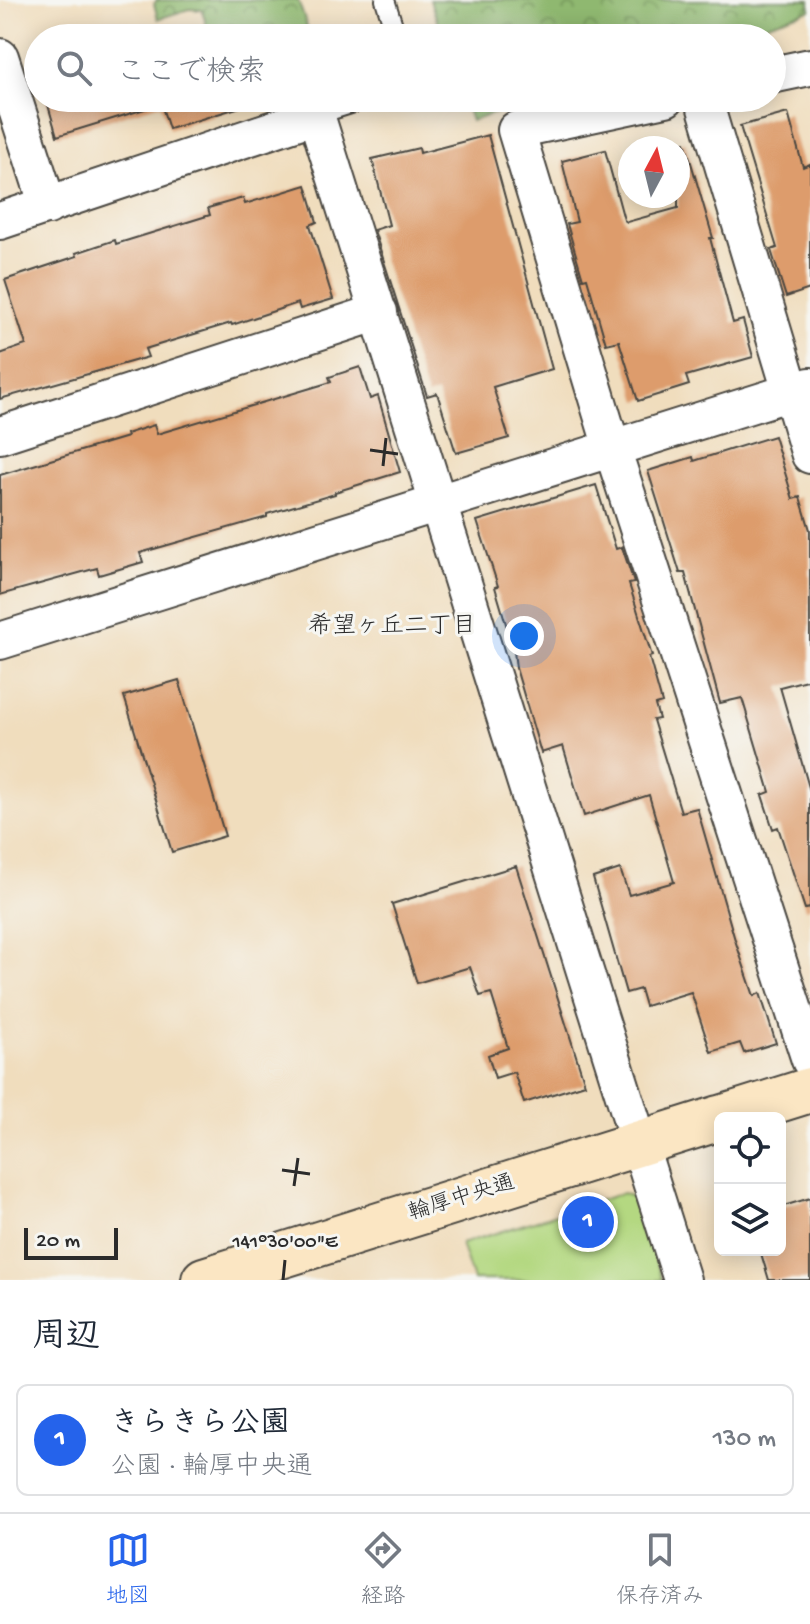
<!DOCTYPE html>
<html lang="ja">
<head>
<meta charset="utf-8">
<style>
  body { margin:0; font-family:"Gochi Hand","Klee One",sans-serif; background:#f6f6f7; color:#1f2937 }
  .controls { position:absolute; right:24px; bottom:24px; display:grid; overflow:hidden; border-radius:12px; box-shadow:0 4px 20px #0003 }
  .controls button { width:72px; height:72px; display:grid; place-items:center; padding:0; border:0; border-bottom:2px solid #e0e1e3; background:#fff; color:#1f2937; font:40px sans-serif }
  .compass { position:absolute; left:618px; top:136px; width:72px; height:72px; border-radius:50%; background:#fff; box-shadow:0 4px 20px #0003; rotate:7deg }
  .scale { position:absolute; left:24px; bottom:20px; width:94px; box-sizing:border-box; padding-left:8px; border:4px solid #2b2b2b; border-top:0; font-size:22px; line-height:28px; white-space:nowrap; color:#2b2b2b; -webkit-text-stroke:6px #f6f6f2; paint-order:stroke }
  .you { position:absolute; left:524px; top:636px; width:28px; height:28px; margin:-20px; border:6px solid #fff; border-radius:50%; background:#1a73e8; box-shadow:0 0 0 12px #1a73e833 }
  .badge { display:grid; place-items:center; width:52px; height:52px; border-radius:50%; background:#2563eb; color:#fff; font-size:26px; font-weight:700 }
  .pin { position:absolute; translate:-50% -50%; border:4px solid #fff; box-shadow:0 2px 8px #0006 }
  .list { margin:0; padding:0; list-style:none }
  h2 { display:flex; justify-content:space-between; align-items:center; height:104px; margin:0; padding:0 32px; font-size:34px }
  h2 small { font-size:26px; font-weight:400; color:#747a83 }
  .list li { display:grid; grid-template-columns:52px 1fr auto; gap:24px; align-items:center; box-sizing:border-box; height:112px; margin:0 16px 16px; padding:0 16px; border:2px solid #e0e1e3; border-radius:12px }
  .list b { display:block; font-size:30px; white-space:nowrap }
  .list p { margin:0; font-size:26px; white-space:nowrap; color:#747a83 }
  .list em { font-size:26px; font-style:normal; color:#747a83 }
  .icon { flex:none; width:44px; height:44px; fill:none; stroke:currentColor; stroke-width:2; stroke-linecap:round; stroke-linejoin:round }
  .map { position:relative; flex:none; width:810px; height:1280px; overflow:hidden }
  .search { position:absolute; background:#fff; box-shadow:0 4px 20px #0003; left:24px; right:24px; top:24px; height:88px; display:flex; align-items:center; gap:20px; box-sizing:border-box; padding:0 28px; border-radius:44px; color:#747a83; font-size:30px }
  .sheet { height:232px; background:#fff }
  nav { display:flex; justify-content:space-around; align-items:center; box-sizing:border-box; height:112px; border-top:2px solid #e0e1e3; background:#fff; font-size:22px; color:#747a83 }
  nav a { display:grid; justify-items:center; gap:4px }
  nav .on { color:#2563eb }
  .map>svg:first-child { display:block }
  .green { fill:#b4d881; stroke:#708256; stroke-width:2 }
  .forest { fill:url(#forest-crowns); stroke:#5d724d; stroke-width:2 }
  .building { fill:#dd9c6c }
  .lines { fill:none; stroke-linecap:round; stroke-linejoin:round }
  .lane-casing { stroke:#494641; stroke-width:22 }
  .street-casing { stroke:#494641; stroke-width:40 }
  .secondary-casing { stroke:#494641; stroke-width:48 }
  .lane { stroke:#fff; stroke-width:18 }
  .street { stroke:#fff; stroke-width:36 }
  .secondary { stroke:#fbe6c3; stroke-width:44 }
  .ticks { fill:none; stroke:#2b2b2b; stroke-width:3 }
  .labels { text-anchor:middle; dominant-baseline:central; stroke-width:6; stroke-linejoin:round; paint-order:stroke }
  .street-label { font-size:22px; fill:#2b2b2b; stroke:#f6f6f2 }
  .neighbourhood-label { font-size:24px; fill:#2b2b2b; stroke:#f6f6f2 }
  .ticks-label { font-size:20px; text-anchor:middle; fill:#2b2b2b; stroke:#f6f6f2; stroke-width:6; stroke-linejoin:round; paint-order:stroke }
</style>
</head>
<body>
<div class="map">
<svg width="810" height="1280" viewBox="0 0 810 1280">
  <defs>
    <pattern id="forest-crowns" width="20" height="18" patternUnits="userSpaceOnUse" patternTransform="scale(2)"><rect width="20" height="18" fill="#8fb86f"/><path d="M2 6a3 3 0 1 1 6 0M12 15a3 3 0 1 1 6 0" fill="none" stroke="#75965b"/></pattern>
  </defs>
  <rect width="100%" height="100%" fill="#f6f6f2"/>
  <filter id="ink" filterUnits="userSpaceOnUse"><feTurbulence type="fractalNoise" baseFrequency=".0125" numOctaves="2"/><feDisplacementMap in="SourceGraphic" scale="16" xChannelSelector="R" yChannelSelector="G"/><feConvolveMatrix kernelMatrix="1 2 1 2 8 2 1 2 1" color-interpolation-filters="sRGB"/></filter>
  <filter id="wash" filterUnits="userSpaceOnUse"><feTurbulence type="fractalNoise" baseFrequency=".006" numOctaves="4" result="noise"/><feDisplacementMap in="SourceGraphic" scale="32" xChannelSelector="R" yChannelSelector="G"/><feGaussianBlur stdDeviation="1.8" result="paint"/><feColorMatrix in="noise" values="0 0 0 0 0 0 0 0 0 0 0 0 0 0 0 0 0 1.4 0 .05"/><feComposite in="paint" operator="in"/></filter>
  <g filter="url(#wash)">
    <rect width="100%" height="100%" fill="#f0ddbd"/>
    <path class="green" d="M 623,1193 L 637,1199 L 662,1280 L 473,1280 L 461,1244 Z"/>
    <path class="forest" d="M 157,0 L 298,0 L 311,38 L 210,38 L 202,10 L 189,9 L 158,19 L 154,4 Z
      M 430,0 L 810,0 L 810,10 L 725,38 L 443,38 Z
      M 463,98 L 542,98 L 471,121 Z"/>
    <g id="blocks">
      <path class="building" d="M 46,98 L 250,98 L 250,104 L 169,129 L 161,104 L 57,136 Z
        M 788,113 L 803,167 L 810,164 L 810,289 L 786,297 L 771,250 L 777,248 L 740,126 Z
        M 488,135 L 552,369 L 493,387 L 509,438 L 456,453 L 437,393 L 427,396 L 374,230 L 389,225 L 372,159 L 419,148 L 420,153 Z
        M 685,142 L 713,238 L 710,238 L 733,323 L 743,320 L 753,357 L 686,376 L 689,385 L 638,401 L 619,341 L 606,344 L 587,278 L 583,279 L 567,224 L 577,222 L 562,161 L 605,150 L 624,220 L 627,222 L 678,208 L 678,143 Z
        M 306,185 L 317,222 L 310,225 L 333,299 L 300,309 L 298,303 L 232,325 L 231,323 L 145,349 L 148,357 L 0,399 L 0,354 L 26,345 L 5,280 L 77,256 L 76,253 L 115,240 L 116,244 L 210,215 L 208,208 L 243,198 L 245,204 Z
        M 360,367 L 370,399 L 378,396 L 400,472 L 335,492 L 335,494 L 267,514 L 267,517 L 140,553 L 143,562 L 99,575 L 97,568 L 0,595 L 0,475 L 127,437 L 126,434 L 154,425 L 157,434 L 331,382 L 329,377 Z
        M 774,436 L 793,499 L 800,497 L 810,530 L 810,679 L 780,687 L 810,791 L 810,908 L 805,909 L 778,827 L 773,829 L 762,795 L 770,792 L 742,698 L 720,703 L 685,573 L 680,573 L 648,471 L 693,457 L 694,461 Z
        M 596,485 L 616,549 L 622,547 L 634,583 L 629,584 L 652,656 L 649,657 L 662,703 L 655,705 L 659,719 L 653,720 L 681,812 L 697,808 L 735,940 L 754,996 L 760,993 L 776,1043 L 744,1053 L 740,1043 L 711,1052 L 691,992 L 645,1006 L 640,989 L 626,993 L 593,878 L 620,869 L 629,895 L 674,882 L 649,795 L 584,816 L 563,746 L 541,753 L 516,668 L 514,651 L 495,587 L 498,586 L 477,521 Z
        M 179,680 L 225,836 L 172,852 L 124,696 Z
        M 516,866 L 585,1084 L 524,1103 L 514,1072 L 495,1078 L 488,1055 L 508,1048 L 491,993 L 480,996 L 470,967 L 417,983 L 392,904 Z
        M 810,1198 L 810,1280 L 769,1280 L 760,1250 L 780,1250 L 780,1207 Z"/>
    </g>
  </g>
  <g filter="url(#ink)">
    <use href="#blocks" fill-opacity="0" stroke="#494641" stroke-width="2"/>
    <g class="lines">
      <g class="lane-casing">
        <path id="lane" d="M 385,0 L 397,38
          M 316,115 L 370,98"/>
      </g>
      <g class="street-casing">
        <path id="street" d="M 0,57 L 48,206
          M 772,75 L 810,67
          M 666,98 L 516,130 L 612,448 L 810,1060
          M 703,98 L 810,455
          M 0,221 L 316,115 L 682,1280
          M 0,435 L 379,312
          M 0,641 L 810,386"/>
      </g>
      <g class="secondary-casing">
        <path id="secondary" d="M 721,1118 L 810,1090
          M 204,1280 L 720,1118"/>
      </g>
      <use href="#lane" class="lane"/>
      <use href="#street" class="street"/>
      <use href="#secondary" class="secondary"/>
    </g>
  </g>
  <path class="ticks" d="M 370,450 L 398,454M 383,466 L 386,438M 282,1170 L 310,1174M 294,1186 L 298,1158M 283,1280 L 285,1260"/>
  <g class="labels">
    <g class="street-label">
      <text transform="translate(462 1199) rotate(-17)">輪厚中央通</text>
    </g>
    <g class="neighbourhood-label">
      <text x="392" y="627">希望ヶ丘二丁目</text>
    </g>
  </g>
  <g class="ticks-label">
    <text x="285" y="1247">141°30'00"E</text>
  </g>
</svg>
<div class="controls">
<button><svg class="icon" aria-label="locate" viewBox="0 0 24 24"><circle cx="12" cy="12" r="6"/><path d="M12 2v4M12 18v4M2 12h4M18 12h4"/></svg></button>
<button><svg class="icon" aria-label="layers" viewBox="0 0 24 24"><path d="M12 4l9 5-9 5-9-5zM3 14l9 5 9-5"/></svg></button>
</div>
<svg class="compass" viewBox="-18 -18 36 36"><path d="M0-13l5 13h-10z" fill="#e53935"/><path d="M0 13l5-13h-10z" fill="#747a83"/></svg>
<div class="scale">20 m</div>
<div class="you"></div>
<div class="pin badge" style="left:588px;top:1222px">1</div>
<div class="search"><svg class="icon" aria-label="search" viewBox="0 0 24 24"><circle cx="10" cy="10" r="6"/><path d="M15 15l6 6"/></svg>ここで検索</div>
</div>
<section class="sheet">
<h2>周辺<small></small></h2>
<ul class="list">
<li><span class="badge">1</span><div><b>きらきら公園</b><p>公園 · 輪厚中央通</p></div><em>130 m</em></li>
</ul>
</section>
<nav>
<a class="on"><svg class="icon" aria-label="map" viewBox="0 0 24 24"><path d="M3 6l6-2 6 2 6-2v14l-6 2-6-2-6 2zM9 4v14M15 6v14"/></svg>地図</a>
<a><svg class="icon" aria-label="directions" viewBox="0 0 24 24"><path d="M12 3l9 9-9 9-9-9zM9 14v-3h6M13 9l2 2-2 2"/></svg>経路</a>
<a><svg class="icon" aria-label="saved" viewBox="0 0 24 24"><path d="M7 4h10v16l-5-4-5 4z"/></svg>保存済み</a>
</nav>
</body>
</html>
